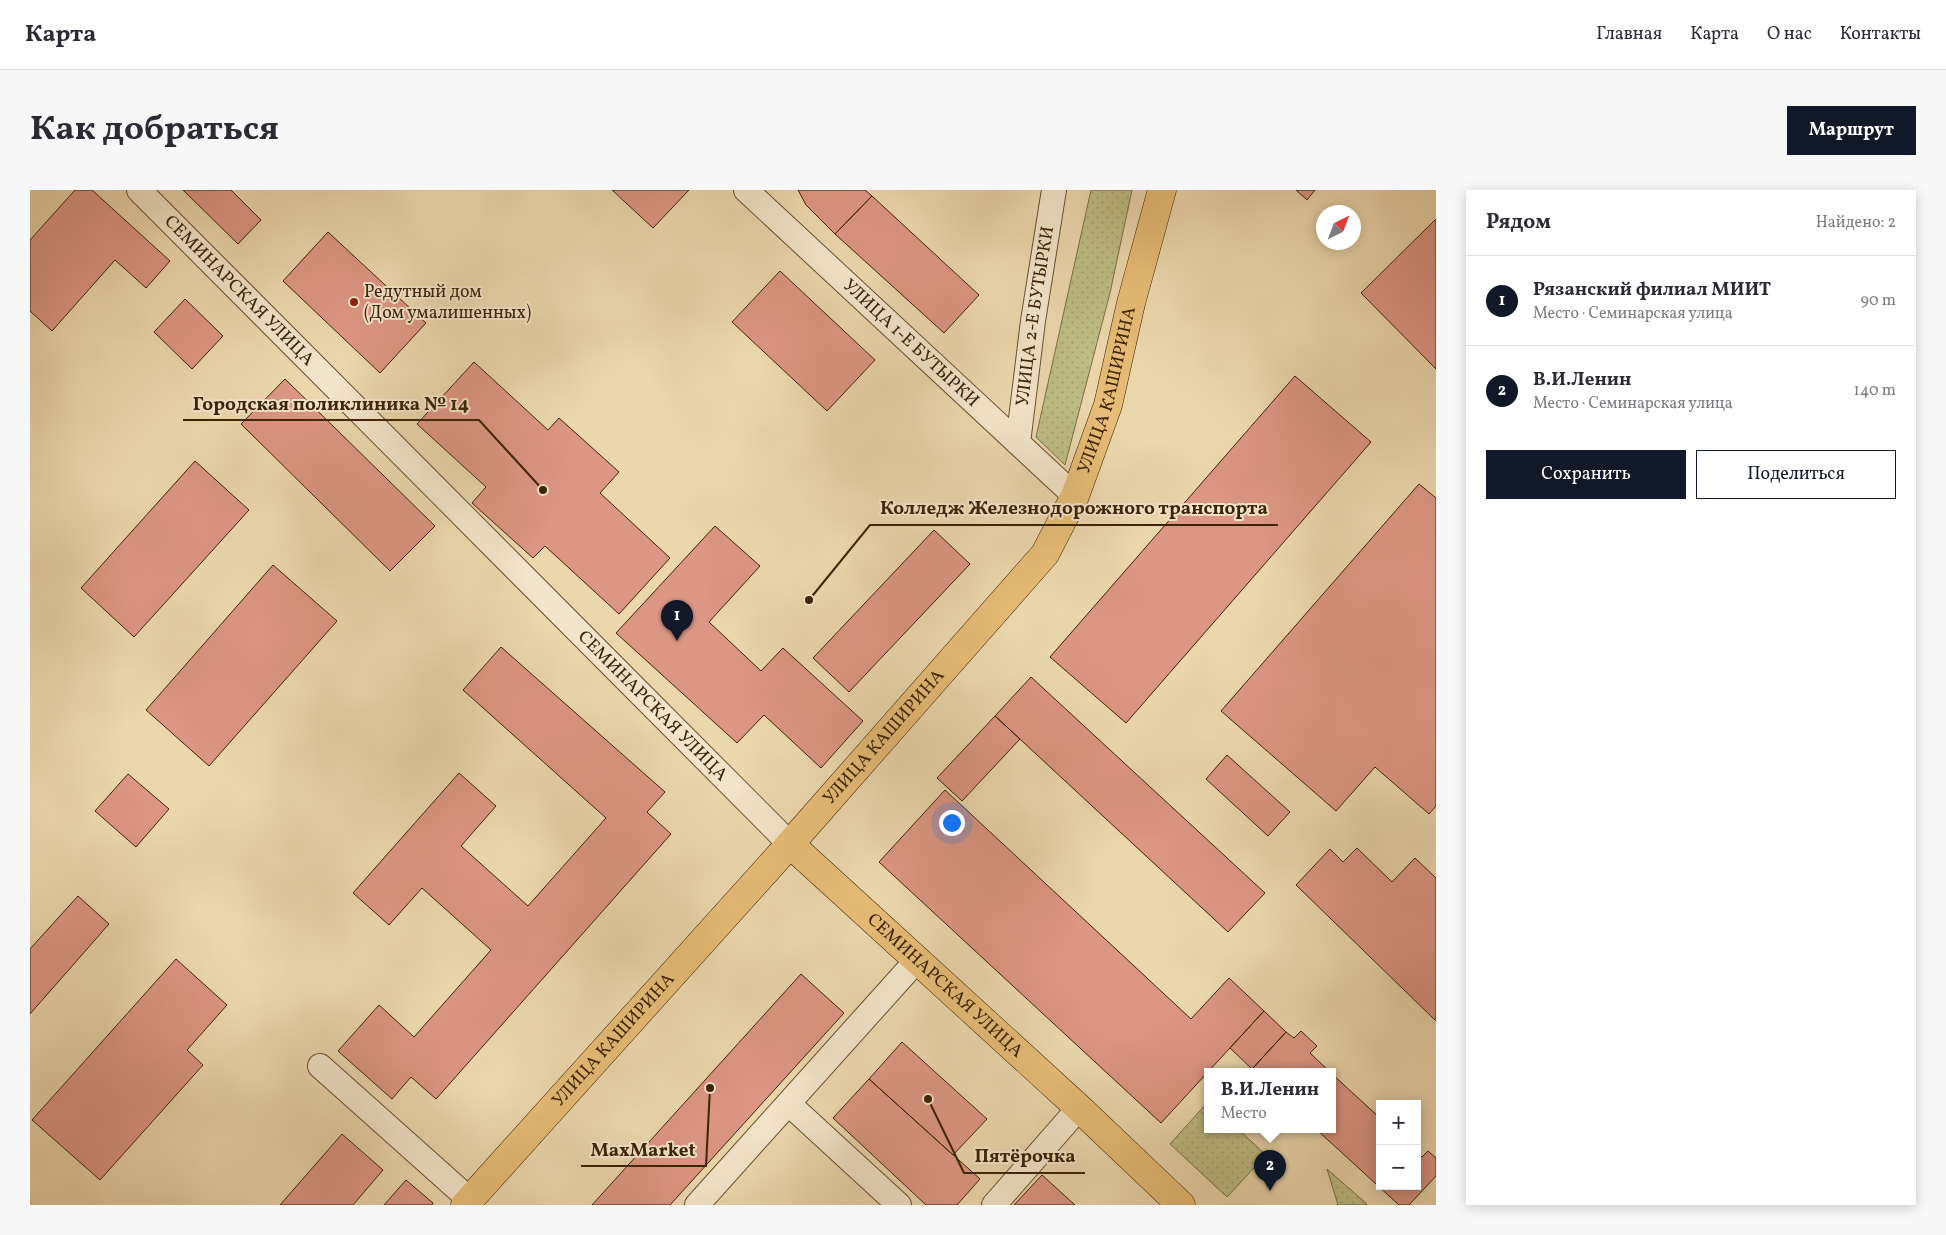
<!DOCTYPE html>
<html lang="ru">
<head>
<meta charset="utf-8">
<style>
  body { margin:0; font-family:Vollkorn,serif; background:#f7f7f7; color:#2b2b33 }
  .controls { position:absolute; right:15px; bottom:15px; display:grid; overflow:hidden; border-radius:0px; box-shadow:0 2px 12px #0003 }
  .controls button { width:45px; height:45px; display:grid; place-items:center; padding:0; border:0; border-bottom:1px solid #e1e1e2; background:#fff; color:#2b2b33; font:25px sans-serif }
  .compass { position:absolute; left:1286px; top:15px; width:45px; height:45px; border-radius:50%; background:#fff; box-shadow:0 2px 12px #0003; rotate:42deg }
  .you { position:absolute; left:921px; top:632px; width:18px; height:18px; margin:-12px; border:4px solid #fff; border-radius:50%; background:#1a73e8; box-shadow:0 0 0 8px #1a73e833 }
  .badge { display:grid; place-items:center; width:32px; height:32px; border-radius:50%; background:#111827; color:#fff; font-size:16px; font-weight:700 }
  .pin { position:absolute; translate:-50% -41px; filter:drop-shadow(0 1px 2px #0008) }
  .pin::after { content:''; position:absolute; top:26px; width:18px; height:15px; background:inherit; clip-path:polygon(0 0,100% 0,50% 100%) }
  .popup { position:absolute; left:1174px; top:878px; width:132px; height:65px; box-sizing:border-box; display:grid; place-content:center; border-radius:0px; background:#fff; filter:drop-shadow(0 1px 4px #0005); font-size:16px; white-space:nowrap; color:#7c7c81 }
  .popup b { font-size:19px; color:#2b2b33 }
  .popup::after { content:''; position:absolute; left:50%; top:100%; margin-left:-10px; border:10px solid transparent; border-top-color:#fff }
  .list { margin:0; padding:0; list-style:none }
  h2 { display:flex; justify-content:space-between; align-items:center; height:65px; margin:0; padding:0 20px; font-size:21px }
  h2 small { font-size:16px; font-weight:400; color:#7c7c81 }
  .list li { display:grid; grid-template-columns:32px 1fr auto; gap:15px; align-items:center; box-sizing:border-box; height:90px; padding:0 20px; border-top:1px solid #e1e1e2 }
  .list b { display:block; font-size:19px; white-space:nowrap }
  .list p { margin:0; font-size:16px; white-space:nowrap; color:#7c7c81 }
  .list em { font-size:16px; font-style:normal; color:#7c7c81 }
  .actions { display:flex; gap:10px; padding:15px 20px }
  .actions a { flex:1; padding:11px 0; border:1px solid #111827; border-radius:0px; text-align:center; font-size:18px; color:#111827 }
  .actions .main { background:#111827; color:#fff }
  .map { position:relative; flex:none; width:1406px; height:1015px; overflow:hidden; border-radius:0px }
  header { display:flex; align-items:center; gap:30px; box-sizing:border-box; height:70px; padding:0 25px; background:#fff; border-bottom:1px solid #e1e1e2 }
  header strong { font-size:24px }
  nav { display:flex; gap:28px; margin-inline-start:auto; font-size:18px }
  .intro { display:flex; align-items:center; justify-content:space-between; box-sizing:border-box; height:120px; padding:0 30px }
  h1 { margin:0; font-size:35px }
  .button { padding:12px 22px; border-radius:0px; background:#111827; color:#fff; font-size:18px; font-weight:700 }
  main { display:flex; gap:30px; padding:0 30px }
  aside { flex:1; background:#fff; border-radius:0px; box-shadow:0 2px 12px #0003 }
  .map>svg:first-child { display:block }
  .grass { fill:url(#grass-dots); stroke:#7d7044 }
  .building { fill:#dc9684; stroke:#3c2204 }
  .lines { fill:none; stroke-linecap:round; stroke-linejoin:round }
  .minor-casing { stroke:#684f2e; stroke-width:26 }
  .major-casing { stroke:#3c2204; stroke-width:29 }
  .minor { stroke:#f3e5ca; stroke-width:24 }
  .major { stroke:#e6bc76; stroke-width:28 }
  .poi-dot { fill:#8f2418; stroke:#f3e5ca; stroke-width:2 }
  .labels { text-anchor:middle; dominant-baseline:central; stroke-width:4; stroke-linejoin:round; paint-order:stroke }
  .street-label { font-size:18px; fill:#3c2204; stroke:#f3e5ca }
  .poi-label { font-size:18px; fill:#3c2204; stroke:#f3e5ca; text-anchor:start }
  .leader { fill:none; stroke:#3c2204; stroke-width:2 }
  .callout-dot { fill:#3c2204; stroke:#f3e5ca; stroke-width:2 }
  .callout-label { font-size:19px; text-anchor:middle; font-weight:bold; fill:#3c2204; stroke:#f3e5ca; stroke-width:4; stroke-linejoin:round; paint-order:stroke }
</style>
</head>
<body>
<header>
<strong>Карта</strong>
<nav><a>Главная</a><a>Карта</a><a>О нас</a><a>Контакты</a></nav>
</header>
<div class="intro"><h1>Как добраться</h1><a class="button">Маршрут</a></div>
<main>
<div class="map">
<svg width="1406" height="1015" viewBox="0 0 1406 1015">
  <defs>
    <pattern id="grass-dots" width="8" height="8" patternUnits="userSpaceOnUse" patternTransform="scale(1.25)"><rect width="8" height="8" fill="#bebd85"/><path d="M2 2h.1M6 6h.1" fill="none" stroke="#a4a271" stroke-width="1.8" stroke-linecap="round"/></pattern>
  </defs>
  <rect width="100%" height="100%" fill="#ecd7ad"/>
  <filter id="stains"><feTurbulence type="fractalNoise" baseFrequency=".004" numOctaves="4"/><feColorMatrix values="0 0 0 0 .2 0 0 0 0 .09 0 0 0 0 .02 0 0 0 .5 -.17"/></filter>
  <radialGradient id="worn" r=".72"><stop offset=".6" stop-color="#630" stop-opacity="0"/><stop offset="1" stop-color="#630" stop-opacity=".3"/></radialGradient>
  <path class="grass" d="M 1061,0 L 1102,0 L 1080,103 L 1035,275 L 1006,247 Z
    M 1177,913 L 1178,940 L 1209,940 L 1236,965 L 1197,1007 L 1140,954 Z
    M 1297,979 L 1337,1014 L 1335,1015 L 1308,1015 Z"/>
  <path class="building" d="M 45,0 L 62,0 L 140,71 L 116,98 L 85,70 L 22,141 L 0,121 L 0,50 Z
    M 153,0 L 201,0 L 231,30 L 208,54 Z
    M 582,0 L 659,0 L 623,38 Z
    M 768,0 L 835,0 L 842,6 L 805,44 L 776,15 Z
    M 1266,0 L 1285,0 L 1277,10 Z
    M 842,6 L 949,105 L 914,143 L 805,44 Z
    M 1406,29 L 1406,179 L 1331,103 Z
    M 298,42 L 396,133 L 350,183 L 253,91 Z
    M 750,81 L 845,170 L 797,221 L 702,132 Z
    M 155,109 L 193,146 L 162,179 L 124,142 Z
    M 444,172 L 518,240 L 529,228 L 589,282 L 570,303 L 640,368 L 589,424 L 515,356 L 503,368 L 442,313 L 456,297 L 387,234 Z
    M 1265,186 L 1341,252 L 1096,533 L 1020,467 Z
    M 255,189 L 405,336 L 360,381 L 211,234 Z
    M 165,271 L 219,320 L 104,447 L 51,398 Z
    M 1389,294 L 1406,308 L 1406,616 L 1399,624 L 1345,577 L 1306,621 L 1191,521 Z
    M 685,336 L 730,376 L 679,432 L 731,481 L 753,458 L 833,531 L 791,578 L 734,525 L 707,553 L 586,443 Z
    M 904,340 L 940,374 L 819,502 L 783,468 Z
    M 243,375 L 307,431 L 179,576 L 116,520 Z
    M 471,457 L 635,602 L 617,622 L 641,644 L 406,909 L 381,887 L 362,909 L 308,861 L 349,815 L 384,847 L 461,760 L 392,698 L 359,735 L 323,703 L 429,583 L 466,616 L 431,656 L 498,716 L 576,628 L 433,500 Z
    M 1001,487 L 1235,703 L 1198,742 L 965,526 Z
    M 965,526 L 990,549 L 932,611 L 907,588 Z
    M 1197,565 L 1260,622 L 1238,646 L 1176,589 Z
    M 98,584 L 139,619 L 106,657 L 65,621 Z
    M 915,600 L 1161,829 L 1199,788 L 1234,821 L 1131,933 L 849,672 Z
    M 1327,658 L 1362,692 L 1385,668 L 1406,688 L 1406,831 L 1266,695 L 1300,659 L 1313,672 Z
    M 48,706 L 79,734 L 0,824 L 0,759 Z
    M 146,769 L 197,815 L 157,860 L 173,875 L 70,990 L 2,930 Z
    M 771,784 L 814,823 L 640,1015 L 562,1015 Z
    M 1234,821 L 1256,842 L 1222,879 L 1200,858 Z
    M 1271,841 L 1287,856 L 1280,863 L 1300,882 L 1226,882 L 1222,879 L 1256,842 L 1264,848 Z
    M 872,852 L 957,929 L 923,965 L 839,889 Z
    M 1302,884 L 1350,928 L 1350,996 L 1387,996 L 1387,963 L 1392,967 L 1398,961 L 1406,968 L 1406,986 L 1379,1015 L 1369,1015 L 1287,940 L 1302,940 Z
    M 839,889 L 950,989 L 927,1015 L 896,1015 L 803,928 Z
    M 312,944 L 353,980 L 323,1015 L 250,1015 Z
    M 1012,985 L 1045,1015 L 984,1015 Z
    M 376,990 L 403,1013 L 402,1015 L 354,1015 Z"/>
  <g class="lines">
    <g class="minor-casing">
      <g id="minor">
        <path id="s1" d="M 109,0 L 760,654"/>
        <path id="s2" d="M 716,0 L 1045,306"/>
        <path id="s3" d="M 988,253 L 1003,131 L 1024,0"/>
        <path d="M 290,876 L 440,1010"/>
        <path d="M 759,914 L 869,1015"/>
        <path d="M 667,1015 L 887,770"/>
        <path d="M 964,1015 L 1049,918"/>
      </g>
    </g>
    <g class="major-casing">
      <g id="major">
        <path id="s4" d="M 760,654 L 1049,918 L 1151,1015"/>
        <path id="s5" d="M 435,1015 L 760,654 L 1015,364 L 1045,306 L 1078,215 L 1101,113 L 1132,0"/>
      </g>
    </g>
    <use href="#minor" class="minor"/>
    <use href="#major" class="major"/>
  </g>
  <circle class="poi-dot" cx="324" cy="112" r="5"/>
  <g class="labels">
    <g class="street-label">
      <text stroke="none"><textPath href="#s1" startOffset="142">СЕМИНАРСКАЯ УЛИЦА</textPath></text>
      <text stroke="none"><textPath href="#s3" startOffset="128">УЛИЦА 2-Е БУТЫРКИ</textPath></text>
      <text stroke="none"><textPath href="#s2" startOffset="225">УЛИЦА 1-Е БУТЫРКИ</textPath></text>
      <text stroke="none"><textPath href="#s5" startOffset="1048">УЛИЦА КАШИРИНА</textPath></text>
      <text stroke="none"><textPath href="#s1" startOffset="728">СЕМИНАРСКАЯ УЛИЦА</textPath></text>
      <text stroke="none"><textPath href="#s5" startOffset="628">УЛИЦА КАШИРИНА</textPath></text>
      <text stroke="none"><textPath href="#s4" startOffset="210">СЕМИНАРСКАЯ УЛИЦА</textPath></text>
      <text stroke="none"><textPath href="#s5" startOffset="222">УЛИЦА КАШИРИНА</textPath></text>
    </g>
    <g class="poi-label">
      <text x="334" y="102">Редутный дом<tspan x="334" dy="21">(Дом умалишенных)</tspan></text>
    </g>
  </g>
  <path class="leader" d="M513 300L449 230H153M779 410L840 335H1248M680 898L676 976H551M898 909L934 983H1055"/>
  <g class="callout-dot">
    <circle cx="513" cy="300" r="5"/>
    <circle cx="779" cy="410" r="5"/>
    <circle cx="680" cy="898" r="5"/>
    <circle cx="898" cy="909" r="5"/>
  </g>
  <g class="callout-label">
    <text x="301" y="220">Городская поликлиника № 14</text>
    <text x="1044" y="324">Колледж Железнодорожного транспорта</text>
    <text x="613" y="966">MaxMarket</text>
    <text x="995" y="972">Пятёрочка</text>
  </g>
  <rect width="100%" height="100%" filter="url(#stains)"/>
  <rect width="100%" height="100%" fill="url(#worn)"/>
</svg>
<div class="controls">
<button>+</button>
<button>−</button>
</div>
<svg class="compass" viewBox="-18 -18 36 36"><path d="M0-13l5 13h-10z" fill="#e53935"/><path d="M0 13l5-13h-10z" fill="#7c7c81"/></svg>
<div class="you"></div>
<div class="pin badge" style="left:647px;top:451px">1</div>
<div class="pin badge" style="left:1240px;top:1001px">2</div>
<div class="popup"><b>В.И.Ленин</b>Место</div>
</div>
<aside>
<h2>Рядом<small>Найдено: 2</small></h2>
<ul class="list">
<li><span class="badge">1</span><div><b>Рязанский филиал МИИТ</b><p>Место · Семинарская улица</p></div><em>90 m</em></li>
<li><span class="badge">2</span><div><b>В.И.Ленин</b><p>Место · Семинарская улица</p></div><em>140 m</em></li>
</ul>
<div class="actions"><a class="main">Сохранить</a><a>Поделиться</a></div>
</aside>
</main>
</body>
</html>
